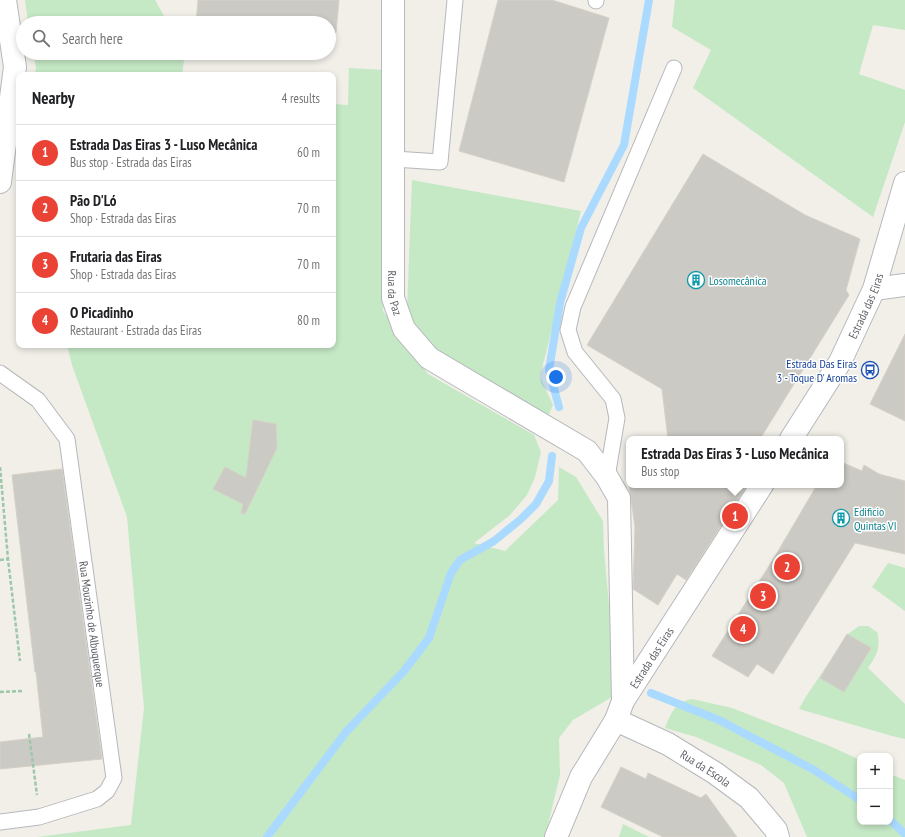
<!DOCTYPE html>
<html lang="en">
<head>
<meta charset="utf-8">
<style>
  body { margin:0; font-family:"PT Sans Narrow",sans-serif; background:#f2f2f2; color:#202124 }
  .controls { position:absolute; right:12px; bottom:12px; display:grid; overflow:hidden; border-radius:8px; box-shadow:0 2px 6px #0003 }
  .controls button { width:36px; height:36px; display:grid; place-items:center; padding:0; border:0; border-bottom:1px solid #e0e0e0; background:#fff; color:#202124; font:20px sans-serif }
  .you { position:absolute; left:556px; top:377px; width:14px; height:14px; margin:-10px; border:3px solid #fff; border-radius:50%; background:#1a73e8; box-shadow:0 0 0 6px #1a73e833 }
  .badge { display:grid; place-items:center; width:26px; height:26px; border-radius:50%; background:#ea4335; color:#fff; font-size:13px; font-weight:700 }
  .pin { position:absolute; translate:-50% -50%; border:2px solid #fff; box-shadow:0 1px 4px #0006 }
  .popup { position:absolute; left:626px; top:436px; width:218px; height:52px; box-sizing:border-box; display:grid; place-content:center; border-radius:8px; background:#fff; filter:drop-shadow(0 1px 3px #0005); font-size:13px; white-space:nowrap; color:#757577 }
  .popup b { font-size:15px; color:#202124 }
  .popup::after { content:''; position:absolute; left:50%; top:100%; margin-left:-8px; border:8px solid transparent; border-top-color:#fff }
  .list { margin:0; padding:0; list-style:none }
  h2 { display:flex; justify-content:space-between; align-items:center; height:52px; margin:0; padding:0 16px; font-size:17px }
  h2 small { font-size:13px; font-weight:400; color:#757577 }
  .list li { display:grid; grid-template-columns:26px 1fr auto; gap:12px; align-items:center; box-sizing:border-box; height:56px; padding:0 16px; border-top:1px solid #e0e0e0 }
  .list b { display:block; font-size:15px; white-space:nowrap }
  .list p { margin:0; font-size:13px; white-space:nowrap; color:#757577 }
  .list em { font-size:13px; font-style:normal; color:#757577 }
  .icon { flex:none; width:22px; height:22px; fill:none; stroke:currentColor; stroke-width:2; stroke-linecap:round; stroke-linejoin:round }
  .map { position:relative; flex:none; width:905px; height:837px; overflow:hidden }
  .search { position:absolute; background:#fff; box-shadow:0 2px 6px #0003; left:16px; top:16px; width:320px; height:44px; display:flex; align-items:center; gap:10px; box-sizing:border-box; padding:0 14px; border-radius:22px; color:#757577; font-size:15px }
  .panel { position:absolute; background:#fff; box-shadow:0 2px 6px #0003; left:16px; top:72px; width:320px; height:276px; border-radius:8px }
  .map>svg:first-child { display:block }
  .green { fill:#c5e8c5 }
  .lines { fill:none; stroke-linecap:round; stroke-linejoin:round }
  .stream { stroke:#aadaff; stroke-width:8 }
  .building { fill:#cccac5; stroke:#d6d1c6 }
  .service-casing { stroke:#b5b8bc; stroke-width:17 }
  .minor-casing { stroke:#b5b8bc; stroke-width:24 }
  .tertiary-casing { stroke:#b5b8bc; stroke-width:24 }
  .path { stroke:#9cc7a9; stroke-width:2.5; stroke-dasharray:4 2; stroke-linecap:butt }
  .service { stroke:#fff; stroke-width:15 }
  .minor { stroke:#fff; stroke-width:22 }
  .tertiary { stroke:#fff; stroke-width:22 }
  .labels { text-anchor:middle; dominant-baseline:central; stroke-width:3; stroke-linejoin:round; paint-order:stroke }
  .culture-label { font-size:12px; fill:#0d838f; stroke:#fff; text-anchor:start }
  .street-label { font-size:12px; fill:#5f6368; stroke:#fff }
  .transit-label { font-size:12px; fill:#164399; stroke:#fff; text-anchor:end }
</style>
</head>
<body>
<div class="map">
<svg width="905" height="837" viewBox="0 0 905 837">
  <rect width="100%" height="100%" fill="#f1efe8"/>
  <path class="green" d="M 25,0 L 155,0 L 168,23 L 28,23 Z
    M 675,0 L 905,0 L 905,30 L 873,25 L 859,74 L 905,90 L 905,122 L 873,217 L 693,88 L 711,50 L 672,27 Z
    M 33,53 L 185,53 L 182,75 L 35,75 L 36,67 Z
    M 349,68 L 385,70 L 383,311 L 428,374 L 534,435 L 541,452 L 535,477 L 527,495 L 510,515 L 474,543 L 505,551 L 558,500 L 559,467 L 576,477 L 603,521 L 604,550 L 617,694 L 573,720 L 559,738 L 560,775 L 545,837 L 37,837 L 131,825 L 144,708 L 127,517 L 72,365 L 67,345 L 333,345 L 333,261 L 334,260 L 333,104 L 348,105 Z
    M 412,180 L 581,211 L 540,377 L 553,405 L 545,423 L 431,357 L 407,310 Z
    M 888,563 L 905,568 L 905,611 L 872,587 Z
    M 859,626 L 868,626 L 877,632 C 881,647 877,655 868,668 L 905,704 L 905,739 L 892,736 L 799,709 L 807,695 L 848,634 Z
    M 692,699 L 732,708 L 832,747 L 860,760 L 860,822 L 890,822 L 890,774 L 905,780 L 905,837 L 807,837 L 784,783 L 761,765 L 696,737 L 665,728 C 671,713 675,702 692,699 Z
    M 623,824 L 649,837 L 619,837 Z"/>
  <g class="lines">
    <path class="stream" d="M 559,407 L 549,370 L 560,303 L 581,228 L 624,145 L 649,0
      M 651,693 L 719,720 L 814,770 L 860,800
      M 890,820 L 905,834
      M 267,837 L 346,732 L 404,671 L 429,638 L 451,573 L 460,560 L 494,541 L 521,519 L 536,504 L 549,481 L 552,456"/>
  </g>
  <path class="building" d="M 198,0 L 339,0 L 336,33 L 329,32 L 329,23 L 196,23 Z
    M 498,0 L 552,0 L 609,18 L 564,182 L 459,151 Z
    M 703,154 L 805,215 L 860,239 L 846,290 L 849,295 L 760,439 L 668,439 L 662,389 L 587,345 Z
    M 905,334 L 905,421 L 870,404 Z
    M 253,420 L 276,424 L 277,448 L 245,514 L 241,513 L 243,504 L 213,489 L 225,467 L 246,478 Z
    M 841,462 L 862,471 L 864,465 L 879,474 L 905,481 L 905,554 L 855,543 L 773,674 L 757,664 L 748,677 L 712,656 L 774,558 L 817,485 L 841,485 Z
    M 62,469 L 102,759 L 0,769 L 0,742 L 43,737 L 36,672 L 35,672 L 12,475 Z
    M 629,485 L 747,485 L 686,580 L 677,574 L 658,605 L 633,589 L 635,527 Z
    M 847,634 L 871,648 L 844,692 L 820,678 Z
    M 621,767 L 646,779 L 648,773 L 701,798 L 706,794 L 737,837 L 663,837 L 601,807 Z"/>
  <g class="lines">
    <g class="service-casing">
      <g id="service">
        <path d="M 596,1 L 596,0"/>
        <path d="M 394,159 L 440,162 L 455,0"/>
        <path id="s1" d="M 0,373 L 38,400 L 67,439 L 114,778 L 107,791 L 97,799 L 39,817 L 0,822"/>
        <path d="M 607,477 L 617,418 L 613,399 L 575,352 L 568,330 L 573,307 L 674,68"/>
      </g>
    </g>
    <g class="minor-casing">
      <g id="minor">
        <path id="s2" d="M 393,0 L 393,298 L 404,329 L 429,358 L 587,451 L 607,477 L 619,498 L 623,701"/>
        <path d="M 874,289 L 905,285"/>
        <path id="s3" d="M 616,720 L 668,744 L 715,773 L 749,798 L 776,830 L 778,837"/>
      </g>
    </g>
    <g class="tertiary-casing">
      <g id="tertiary">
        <path d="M 0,182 L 15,67 L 5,0"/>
        <path id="s4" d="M 791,439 L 840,362 L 874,289 L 905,183"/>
        <path id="s5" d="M 556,837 L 581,777 L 616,720 L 623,701 L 762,485"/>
      </g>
    </g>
    <path class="path" d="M 0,467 L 8,559
      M 0,560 L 8,559 L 20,661
      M 0,692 L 24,691
      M 29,734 L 37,795"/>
    <use href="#service" class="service"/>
    <use href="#minor" class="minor"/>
    <use href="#tertiary" class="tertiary"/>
  </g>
  <defs>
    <g id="building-ring" transform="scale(0.9)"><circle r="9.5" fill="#fff" stroke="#0f9aa8" stroke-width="1.5"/><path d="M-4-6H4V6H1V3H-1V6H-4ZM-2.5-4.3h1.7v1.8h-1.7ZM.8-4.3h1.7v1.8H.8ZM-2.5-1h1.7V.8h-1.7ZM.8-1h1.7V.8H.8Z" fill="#0f9aa8"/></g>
    <g id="bus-ring" transform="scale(0.9)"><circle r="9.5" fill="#fff" stroke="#1a4fb4" stroke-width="1.5"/><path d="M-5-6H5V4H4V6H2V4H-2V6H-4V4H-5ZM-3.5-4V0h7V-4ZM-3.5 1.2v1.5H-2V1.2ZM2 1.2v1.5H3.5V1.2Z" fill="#1a4fb4"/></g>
  </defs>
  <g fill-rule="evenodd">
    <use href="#building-ring" x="696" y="280"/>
    <use href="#bus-ring" x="870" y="370"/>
    <use href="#building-ring" x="841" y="518"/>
  </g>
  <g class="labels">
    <g class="culture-label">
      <text x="709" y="280">Losomecânica</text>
      <text x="854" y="511">Edificio<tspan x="854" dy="14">Quintas VI</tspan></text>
    </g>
    <g class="street-label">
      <text stroke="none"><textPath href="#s2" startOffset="293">Rua da Paz</textPath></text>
      <text stroke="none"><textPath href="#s4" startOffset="153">Estrada das Eiras</textPath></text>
      <text stroke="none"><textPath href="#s1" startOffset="282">Rua Mouzinho de Albuquerque</textPath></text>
      <text stroke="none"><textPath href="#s5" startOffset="204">Estrada das Eiras</textPath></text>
      <text stroke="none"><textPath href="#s3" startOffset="102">Rua da Escola</textPath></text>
    </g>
    <g class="transit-label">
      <text x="857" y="363">Estrada Das Eiras<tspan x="857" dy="14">3 - Toque D' Aromas</tspan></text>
    </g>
  </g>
</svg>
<div class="controls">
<button>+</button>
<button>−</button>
</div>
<div class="you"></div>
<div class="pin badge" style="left:735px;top:516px">1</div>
<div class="popup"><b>Estrada Das Eiras 3 - Luso Mecânica</b>Bus stop</div>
<div class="pin badge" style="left:787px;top:567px">2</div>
<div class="pin badge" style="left:763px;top:596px">3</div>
<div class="pin badge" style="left:743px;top:629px">4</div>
<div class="search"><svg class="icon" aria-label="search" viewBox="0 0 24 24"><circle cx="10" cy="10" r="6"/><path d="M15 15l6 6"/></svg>Search here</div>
<section class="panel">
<h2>Nearby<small>4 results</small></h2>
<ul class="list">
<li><span class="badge">1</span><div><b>Estrada Das Eiras 3 - Luso Mecânica</b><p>Bus stop · Estrada das Eiras</p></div><em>60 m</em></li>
<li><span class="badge">2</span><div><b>Pão D'Ló</b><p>Shop · Estrada das Eiras</p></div><em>70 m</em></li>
<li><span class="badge">3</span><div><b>Frutaria das Eiras</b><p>Shop · Estrada das Eiras</p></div><em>70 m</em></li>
<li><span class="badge">4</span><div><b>O Picadinho</b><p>Restaurant · Estrada das Eiras</p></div><em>80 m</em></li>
</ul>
</section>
</div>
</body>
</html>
